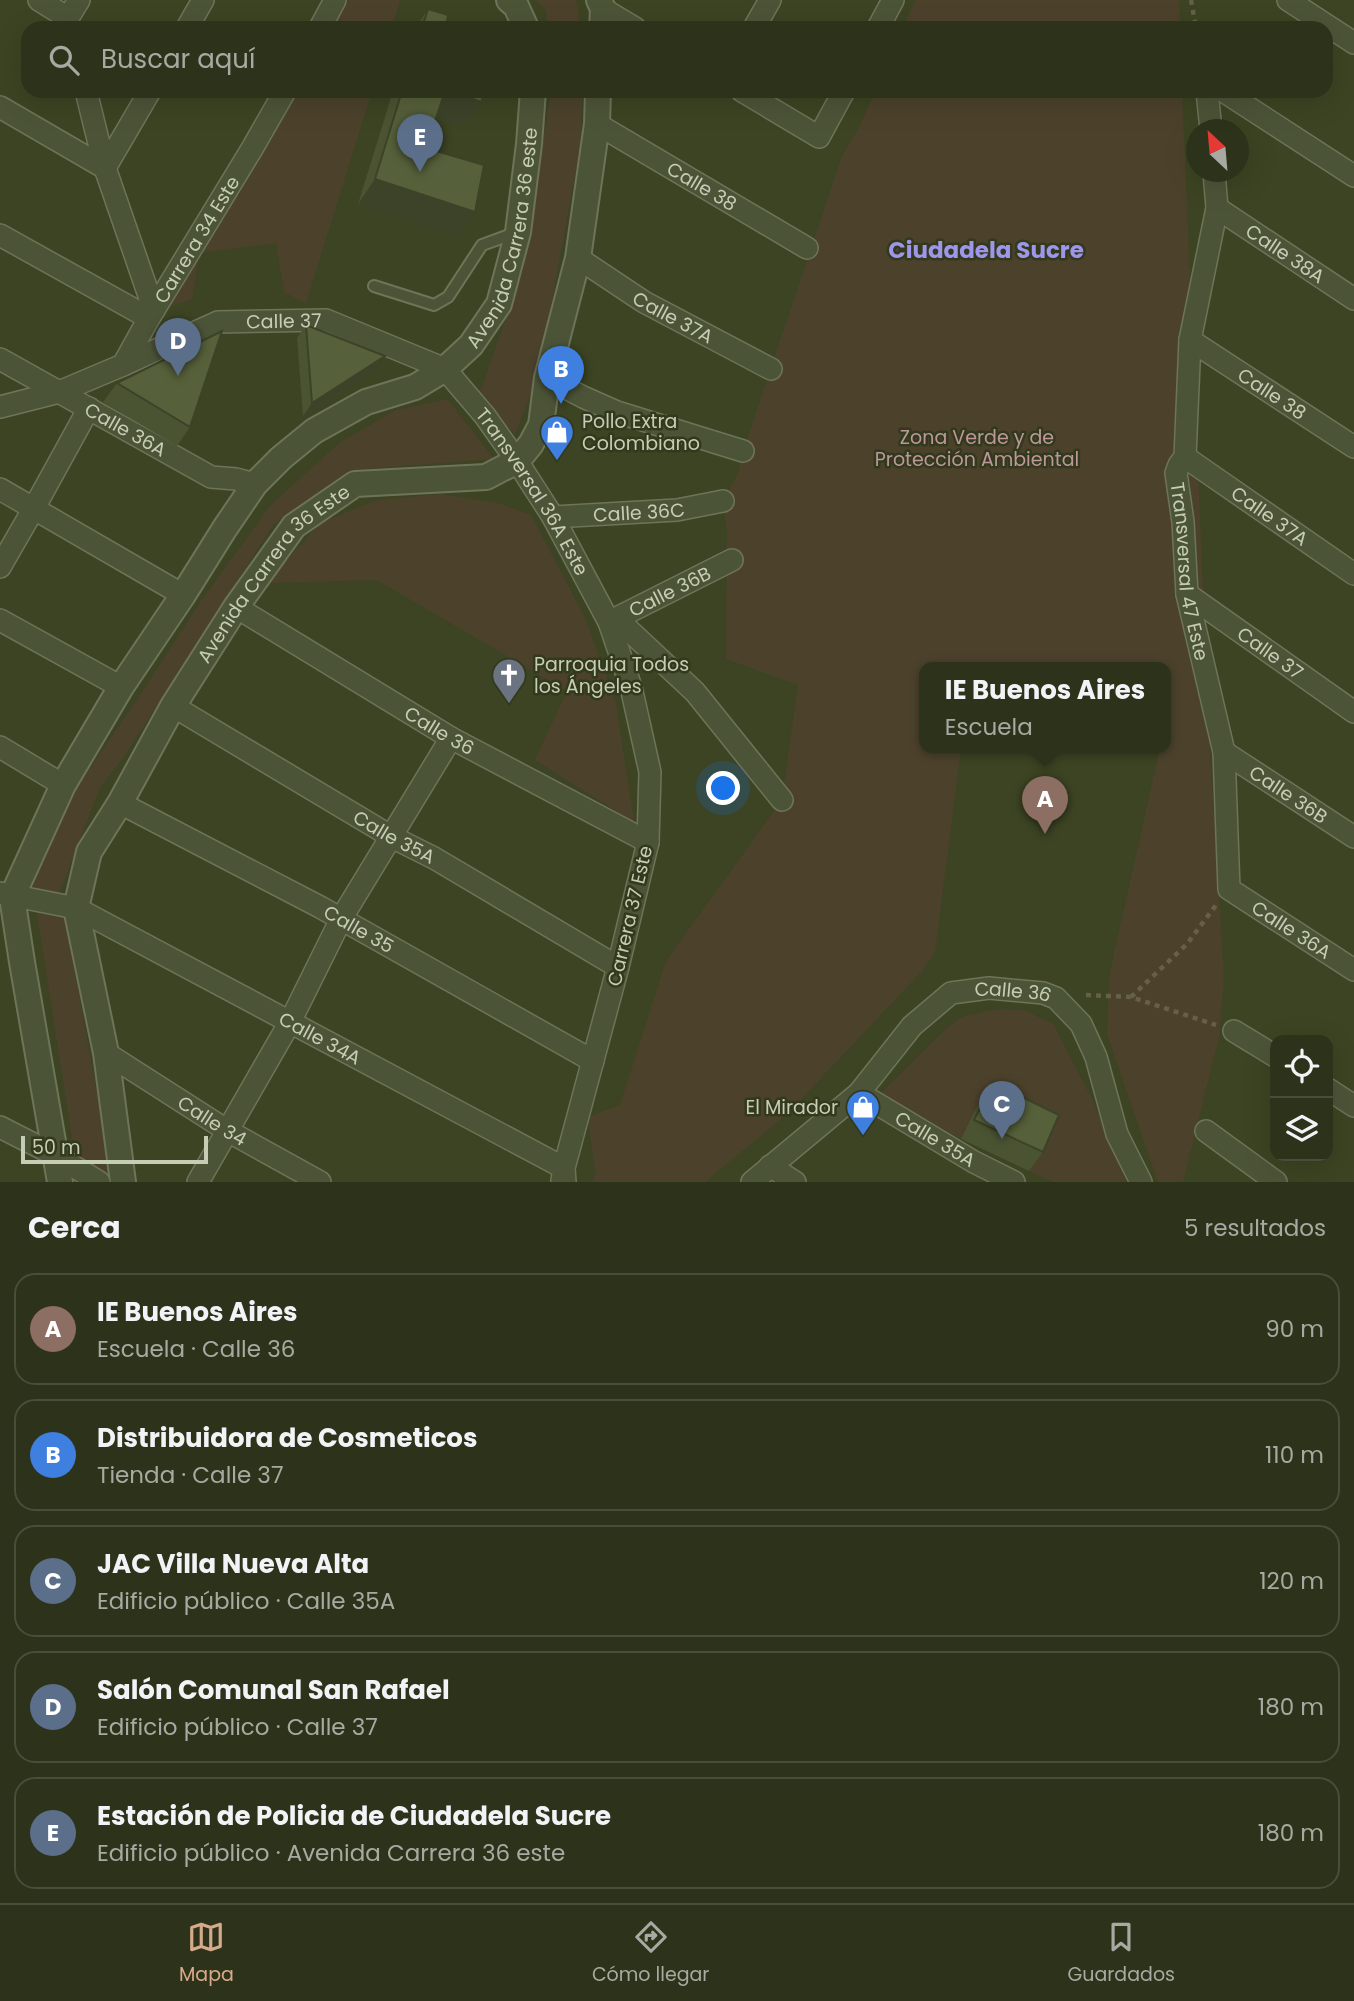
<!DOCTYPE html>
<html lang="es">
<head>
<meta charset="utf-8">
<style>
  body { margin:0; font-family:Poppins,sans-serif; background:#353b23; color:#f1f3f6 }
  .controls { position:absolute; right:21px; bottom:21px; display:grid; overflow:hidden; border-radius:14px; box-shadow:0 7px 28px #0002 }
  .controls button { width:63px; height:63px; display:grid; place-items:center; padding:0; border:0; border-bottom:2px solid #484e39; background:#2d331a; color:#f1f3f6; font:35px sans-serif }
  .compass { position:absolute; left:1186px; top:119px; width:63px; height:63px; border-radius:50%; background:#2d331a; box-shadow:0 7px 28px #0002; rotate:334deg }
  .scale { position:absolute; left:21px; bottom:18px; width:187px; box-sizing:border-box; padding-left:7px; border:4px solid #c6cdb5; border-top:0; font-size:19px; line-height:24px; white-space:nowrap; color:#c6cdb5; -webkit-text-stroke:5px #32391d; paint-order:stroke }
  .you { position:absolute; left:724px; top:789px; width:24px; height:24px; margin:-18px; border:5px solid #fff; border-radius:50%; background:#1a73e8; box-shadow:0 0 0 10px #1a73e833 }
  .badge { display:grid; place-items:center; width:46px; height:46px; border-radius:50%; background:#d6ab8b; color:#fff; font-size:23px; font-weight:700 }
  .pin { position:absolute; translate:-50% -58px; filter:drop-shadow(0 2px 4px #0008) }
  .pin::after { content:''; position:absolute; top:37px; width:24px; height:21px; background:inherit; clip-path:polygon(0 0,100% 0,50% 100%) }
  .popup { position:absolute; left:919px; top:662px; width:252px; height:91px; box-sizing:border-box; display:grid; place-content:center; border-radius:14px; background:#2d331a; filter:drop-shadow(0 2px 5px #0005); font-size:23px; white-space:nowrap; color:#a7aaa2 }
  .popup b { font-size:26px; color:#f1f3f6 }
  .popup::after { content:''; position:absolute; left:50%; top:100%; margin-left:-14px; border:14px solid transparent; border-top-color:#2d331a }
  .list { margin:0; padding:0; list-style:none }
  h2 { display:flex; justify-content:space-between; align-items:center; height:91px; margin:0; padding:0 28px; font-size:30px }
  h2 small { font-size:23px; font-weight:400; color:#a7aaa2 }
  .list li { display:grid; grid-template-columns:46px 1fr auto; gap:21px; align-items:center; box-sizing:border-box; height:112px; margin:0 14px 14px; padding:0 14px; border:2px solid #484e39; border-radius:21px }
  .list b { display:block; font-size:26px; white-space:nowrap }
  .list p { margin:0; font-size:23px; white-space:nowrap; color:#a7aaa2 }
  .list em { font-size:23px; font-style:normal; color:#a7aaa2 }
  .icon { flex:none; width:38px; height:38px; fill:none; stroke:currentColor; stroke-width:2; stroke-linecap:round; stroke-linejoin:round }
  .map { position:relative; flex:none; width:1354px; height:1182px; overflow:hidden }
  .search { position:absolute; background:#2d331a; box-shadow:0 7px 28px #0002; left:21px; right:21px; top:21px; height:77px; display:flex; align-items:center; gap:18px; box-sizing:border-box; padding:0 24px; border-radius:21px; color:#a7aaa2; font-size:26px }
  .sheet { height:721px; background:#2d331a }
  nav { display:flex; justify-content:space-around; align-items:center; box-sizing:border-box; height:98px; border-top:2px solid #484e39; background:#2d331a; font-size:19px; color:#a7aaa2 }
  nav a { display:grid; justify-items:center; gap:4px }
  nav .on { color:#d6ab8b }
  .map>svg:first-child { display:block }
  .green { fill:#4c422c }
  .lines { fill:none; stroke-linecap:round; stroke-linejoin:round }
  .service-casing { stroke:#6d7459; stroke-width:14 }
  .minor-casing { stroke:#6d7459; stroke-width:24 }
  .tertiary-casing { stroke:#6d7459; stroke-width:28 }
  .path { stroke:#656048; stroke-width:4.5; stroke-dasharray:5 5; stroke-linecap:butt }
  .service { stroke:#4c5438; stroke-width:10 }
  .minor { stroke:#4c5438; stroke-width:21 }
  .tertiary { stroke:#4c5438; stroke-width:24 }
  .wall { fill:#4a5332 }
  .shaded-wall { fill:#3c4329 }
  .building { fill:#56603a; stroke:#3c4329; stroke-width:2 }
  .labels { text-anchor:middle; dominant-baseline:central; stroke-width:5; stroke-linejoin:round; paint-order:stroke }
  .street-label { font-size:19px; fill:#c6cdb5; stroke:#32391d }
  .poi-label { font-size:19px; fill:#c6cdb5; stroke:#32391d; text-anchor:start }
  .park-label { font-size:19px; fill:#bd979a; stroke:#32391d }
  .quarter-label { font-size:23px; font-weight:bold; fill:#9f96ec; stroke:#32391d }
</style>
</head>
<body>
<div class="map">
<svg width="1354" height="1182" viewBox="0 0 1354 1182">
  <rect width="100%" height="100%" fill="#3c4423"/>
  <path class="green" d="M 349,0 L 400,0 L 392,28 L 332,28 Z
    M 536,0 L 576,0 L 581,28 L 547,28 L 546,10 Z
    M 915,0 L 1179,0 L 1180,28 L 903,28 Z
    M 295,91 L 372,91 L 306,303 L 284,292 L 276,243 L 199,253 L 192,299 L 165,308 Z
    M 551,91 L 583,91 L 580,148 L 538,376 L 515,434 L 478,398 L 523,270 Z
    M 875,91 L 1182,91 L 1209,732 L 1224,977 L 1219,1037 L 1183,1182 L 1158,1182 L 1107,1034 L 1109,976 L 1160,748 L 1166,748 L 1166,725 L 1168,715 L 1166,715 L 1166,668 L 924,668 L 924,748 L 961,748 L 935,953 L 923,970 L 787,1114 L 705,1182 L 593,1182 L 595,1172 L 588,1117 L 620,1105 L 666,961 L 782,800 L 798,685 L 726,659 L 727,533 L 723,501 L 738,474 L 743,451 L 842,156 L 858,130 Z
    M 447,399 L 494,459 L 350,470 L 273,525 L 123,758 L 100,787 L 60,891 L 113,1182 L 81,1182 L 74,1150 L 32,882 L 72,794 L 139,697 L 201,601 L 270,506 L 339,443 L 396,410 Z
    M 440,494 L 498,503 L 531,515 L 585,618 L 616,703 L 634,822 L 535,760 L 567,691 L 377,580 L 267,583 L 320,523 L 377,500 Z
    M 996,1009 L 1024,1010 L 1053,1024 L 1094,1103 L 1126,1182 L 1053,1182 L 1029,1171 L 979,1102 L 961,1139 L 880,1094 L 947,1028 L 962,1017 Z"/>
  <g class="lines">
    <g class="service-casing">
      <path id="service" d="M 374,286 L 434,305 L 448,297 L 482,245 L 515,233"/>
    </g>
    <g class="minor-casing">
      <g id="minor">
        <path d="M 39,0 L 68,18 L 79,0"/>
        <path d="M 1288,0 L 1354,43"/>
        <path d="M 603,9 L 635,28"/>
        <path d="M 187,28 L 203,0"/>
        <path d="M 320,28 L 335,0"/>
        <path d="M 754,28 L 770,0"/>
        <path d="M 878,28 L 893,0"/>
        <path d="M 86,91 L 105,168 L 154,310"/>
        <path d="M 742,91 L 819,137 L 844,91"/>
        <path d="M 1207,91 L 1211,130"/>
        <path d="M 1223,91 L 1354,176"/>
        <path d="M 0,107 L 105,168 L 150,91"/>
        <path id="s1" d="M 597,124 L 807,248"/>
        <path id="s2" d="M 1214,172 L 1217,208 L 1190,340 L 1185,457 L 1179,465 L 1176,473 L 1183,522 L 1187,594 L 1224,752 L 1229,889 L 1354,970"/>
        <path id="s3" d="M 1217,208 L 1354,299"/>
        <path d="M 0,235 L 149,318"/>
        <path id="s4" d="M 578,258 L 644,302 L 771,369"/>
        <path id="s5" d="M 1190,340 L 1354,447"/>
        <path id="s6" d="M 0,359 L 211,477 L 236,479 L 255,484"/>
        <path id="s7" d="M 123,365 L 218,322 L 326,320 L 445,369 L 485,416 L 517,461 L 553,517 L 609,622 L 631,687 L 650,772 L 648,842 L 618,967 L 564,1168 L 565,1182"/>
        <path d="M 547,378 L 583,397 L 617,412 L 743,451"/>
        <path id="s8" d="M 0,407 L 59,392 L 123,365 L 149,318 L 253,147 L 285,91"/>
        <path id="s9" d="M 1185,457 L 1354,574"/>
        <path d="M 0,489 L 183,595"/>
        <path id="s10" d="M 553,517 L 677,510 L 723,501"/>
        <path d="M 0,567 L 34,508 L 89,408"/>
        <path id="s11" d="M 1187,594 L 1354,712"/>
        <path id="s12" d="M 236,607 L 451,738 L 648,842"/>
        <path d="M 617,619 L 695,692 L 782,800"/>
        <path d="M 0,620 L 121,687"/>
        <path id="s13" d="M 609,622 L 732,560"/>
        <path id="s14" d="M 173,706 L 392,837 L 434,858 L 618,967"/>
        <path d="M 0,747 L 63,785"/>
        <path id="s15" d="M 1224,752 L 1354,837"/>
        <path id="s16" d="M 120,803 L 320,907 L 593,1061"/>
        <path id="s17" d="M 0,893 L 76,908 L 564,1168 L 562,1180"/>
        <path d="M 1234,1031 L 1275,1056"/>
        <path id="s18" d="M 106,1053 L 228,1131 L 320,1182"/>
        <path d="M 1328,1089 L 1354,1106"/>
        <path id="s19" d="M 859,1093 L 974,1162 L 1014,1182"/>
        <path d="M 0,1127 L 55,1155 L 99,1182"/>
        <path d="M 1206,1131 L 1276,1182"/>
        <path d="M 770,1166 L 795,1182"/>
        <path d="M 198,1182 L 290,1022 L 341,919 L 451,738"/>
        <path id="s20" d="M 752,1182 L 859,1093 L 912,1026 L 951,993 L 989,988 L 1043,993 L 1056,998 L 1081,1024 L 1096,1057 L 1117,1134 L 1141,1182"/>
      </g>
    </g>
    <g class="tertiary-casing">
      <g id="tertiary">
        <path d="M 509,0 L 516,6 L 526,28"/>
        <path d="M 599,0 L 603,9 L 602,28"/>
        <path id="s21" d="M 60,1182 L 22,962 L 12,897 L 63,785 L 121,687 L 183,595 L 225,528 L 255,484 L 281,458 L 314,431 L 366,402 L 415,387 L 445,369 L 471,345 L 499,304 L 518,232 L 529,144 L 533,91"/>
        <path id="s22" d="M 123,1182 L 106,1053 L 76,908 L 89,852 L 120,803 L 173,706 L 236,607 L 294,526 L 355,484 L 486,477 L 517,461 L 531,444 L 541,425 L 547,378 L 578,258 L 597,124 L 598,91"/>
      </g>
    </g>
    <path class="path" d="M 1191,0 L 1196,28
      M 1086,995 L 1131,997 L 1216,1025
      M 1131,997 L 1187,944 L 1216,905"/>
    <use href="#service" class="service"/>
    <use href="#minor" class="minor"/>
    <use href="#tertiary" class="tertiary"/>
  </g>
  <path class="wall" d="M 428,9 L 446,28 L 415,28 Z
    M 393,91 L 485,91 L 463,127 L 436,117 L 426,148 L 457,237 L 358,204 Z
    M 306,325 L 376,369 L 303,416 L 297,338 Z
    M 117,383 L 190,427 L 177,446 L 103,402 Z
    M 993,1083 L 1043,1152 L 1029,1171 L 961,1139 L 979,1102 Z"/>
  <path class="shaded-wall" d="M 444,91 L 451,91 L 481,102 L 463,127 L 428,114 Z
    M 375,179 L 475,212 L 457,237 L 358,204 Z
    M 385,356 L 376,369 L 303,416 L 312,403 Z"/>
  <path class="building" d="M 428,9 L 448,15 L 446,28 L 422,28 Z
    M 402,91 L 445,91 L 426,148 L 484,165 L 475,212 L 375,179 Z
    M 451,91 L 485,91 L 481,102 Z
    M 306,325 L 385,356 L 312,403 Z
    M 222,331 L 190,427 L 117,383 Z
    M 993,1083 L 1059,1115 L 1043,1152 L 974,1120 Z"/>
  <defs>
    <g id="shop-pin" transform="scale(1.75)"><path d="M0 17L-7.5 6A9.5 9.5 0 1 1 7.5 6Z" fill="#3f7fe0" stroke="#32391d"/><path d="M-5-2.5h2.3a2.7 3.5 0 0 1 5.4 0H5L5.5 6h-11ZM-1.5-2.5h3a1.5 2.3 0 0 0-3 0Z" fill="#fff"/></g>
    <g id="church-pin" transform="scale(1.75)"><path d="M0 17L-7.5 6A9.5 9.5 0 1 1 7.5 6Z" fill="#6b7280" stroke="#32391d"/><path d="M-1.2-6h2.4v3.5h3.3v2.4h-3.3V6h-2.4V-.1h-3.3v-2.4h3.3Z" fill="#fff"/></g>
  </defs>
  <g fill-rule="evenodd">
    <use href="#shop-pin" x="557" y="432"/>
    <use href="#church-pin" x="509" y="675"/>
    <use href="#shop-pin" x="863" y="1107"/>
  </g>
  <g class="labels">
    <g class="street-label">
      <text stroke="none"><textPath href="#s1" startOffset="122">Calle 38</textPath></text>
      <text stroke="none"><textPath href="#s21" startOffset="1144">Avenida Carrera 36 este</textPath></text>
      <text stroke="none"><textPath href="#s8" startOffset="276">Carrera 34 Este</textPath></text>
      <text stroke="none"><textPath href="#s3" startOffset="82">Calle 38A</textPath></text>
      <text stroke="none"><textPath href="#s4" startOffset="112">Calle 37A</textPath></text>
      <text stroke="none"><textPath href="#s7" startOffset="170">Calle 37</textPath></text>
      <text stroke="none"><textPath href="#s5" startOffset="98">Calle 38</textPath></text>
      <text stroke="none"><textPath href="#s6" startOffset="144">Calle 36A</textPath></text>
      <text stroke="none"><textPath href="#s7" startOffset="492">Transversal 36A Este</textPath></text>
      <text stroke="none"><textPath href="#s10" startOffset="86">Calle 36C</textPath></text>
      <text stroke="none"><textPath href="#s9" startOffset="103">Calle 37A</textPath></text>
      <text stroke="none"><textPath href="#s2" startOffset="406">Transversal 47 Este</textPath></text>
      <text stroke="none"><textPath href="#s22" startOffset="672">Avenida Carrera 36 Este</textPath></text>
      <text stroke="none"><textPath href="#s13" startOffset="68">Calle 36B</textPath></text>
      <text stroke="none"><textPath href="#s11" startOffset="102">Calle 37</textPath></text>
      <text stroke="none"><textPath href="#s12" startOffset="238">Calle 36</textPath></text>
      <text stroke="none"><textPath href="#s15" startOffset="77">Calle 36B</textPath></text>
      <text stroke="none"><textPath href="#s14" startOffset="257">Calle 35A</textPath></text>
      <text transform="translate(630 916) rotate(-77)">Carrera 37 Este</text>
      <text stroke="none"><textPath href="#s16" startOffset="270">Calle 35</textPath></text>
      <text stroke="none"><textPath href="#s2" startOffset="802">Calle 36A</textPath></text>
      <text stroke="none"><textPath href="#s20" startOffset="338">Calle 36</textPath></text>
      <text stroke="none"><textPath href="#s17" startOffset="354">Calle 34A</textPath></text>
      <text stroke="none"><textPath href="#s18" startOffset="126">Calle 34</textPath></text>
      <text stroke="none"><textPath href="#s19" startOffset="89">Calle 35A</textPath></text>
    </g>
    <g class="poi-label">
      <text x="582" y="421">Pollo Extra<tspan x="582" dy="22">Colombiano</tspan></text>
      <text x="534" y="664">Parroquia Todos<tspan x="534" dy="22">los Ángeles</tspan></text>
      <text x="838" y="1107" text-anchor="end">El Mirador</text>
    </g>
    <g class="park-label">
      <text x="977" y="437">Zona Verde y de<tspan x="977" dy="22">Protección Ambiental</tspan></text>
    </g>
    <g class="quarter-label">
      <text x="986" y="250">Ciudadela Sucre</text>
    </g>
  </g>
</svg>
<div class="controls">
<button><svg class="icon" aria-label="locate" viewBox="0 0 24 24"><circle cx="12" cy="12" r="6"/><path d="M12 2v4M12 18v4M2 12h4M18 12h4"/></svg></button>
<button><svg class="icon" aria-label="layers" viewBox="0 0 24 24"><path d="M12 4l9 5-9 5-9-5zM3 14l9 5 9-5"/></svg></button>
</div>
<svg class="compass" viewBox="-18 -18 36 36"><path d="M0-13l5 13h-10z" fill="#e53935"/><path d="M0 13l5-13h-10z" fill="#a7aaa2"/></svg>
<div class="scale">50 m</div>
<div class="you"></div>
<div class="pin badge" style="left:1045px;top:834px;background:#8d6e63">A</div>
<div class="popup"><b>IE Buenos Aires</b>Escuela</div>
<div class="pin badge" style="left:561px;top:404px;background:#3f7fe0">B</div>
<div class="pin badge" style="left:1002px;top:1139px;background:#5c6f8a">C</div>
<div class="pin badge" style="left:178px;top:376px;background:#5c6f8a">D</div>
<div class="pin badge" style="left:420px;top:172px;background:#5c6f8a">E</div>
<div class="search"><svg class="icon" aria-label="search" viewBox="0 0 24 24"><circle cx="10" cy="10" r="6"/><path d="M15 15l6 6"/></svg>Buscar aquí</div>
</div>
<section class="sheet">
<h2>Cerca<small>5 resultados</small></h2>
<ul class="list">
<li><span class="badge" style="background:#8d6e63">A</span><div><b>IE Buenos Aires</b><p>Escuela · Calle 36</p></div><em>90 m</em></li>
<li><span class="badge" style="background:#3f7fe0">B</span><div><b>Distribuidora de Cosmeticos</b><p>Tienda · Calle 37</p></div><em>110 m</em></li>
<li><span class="badge" style="background:#5c6f8a">C</span><div><b>JAC Villa Nueva Alta</b><p>Edificio público · Calle 35A</p></div><em>120 m</em></li>
<li><span class="badge" style="background:#5c6f8a">D</span><div><b>Salón Comunal San Rafael</b><p>Edificio público · Calle 37</p></div><em>180 m</em></li>
<li><span class="badge" style="background:#5c6f8a">E</span><div><b>Estación de Policia de Ciudadela Sucre</b><p>Edificio público · Avenida Carrera 36 este</p></div><em>180 m</em></li>
</ul>
</section>
<nav>
<a class="on"><svg class="icon" aria-label="map" viewBox="0 0 24 24"><path d="M3 6l6-2 6 2 6-2v14l-6 2-6-2-6 2zM9 4v14M15 6v14"/></svg>Mapa</a>
<a><svg class="icon" aria-label="directions" viewBox="0 0 24 24"><path d="M12 3l9 9-9 9-9-9zM9 14v-3h6M13 9l2 2-2 2"/></svg>Cómo llegar</a>
<a><svg class="icon" aria-label="saved" viewBox="0 0 24 24"><path d="M7 4h10v16l-5-4-5 4z"/></svg>Guardados</a>
</nav>
</body>
</html>
